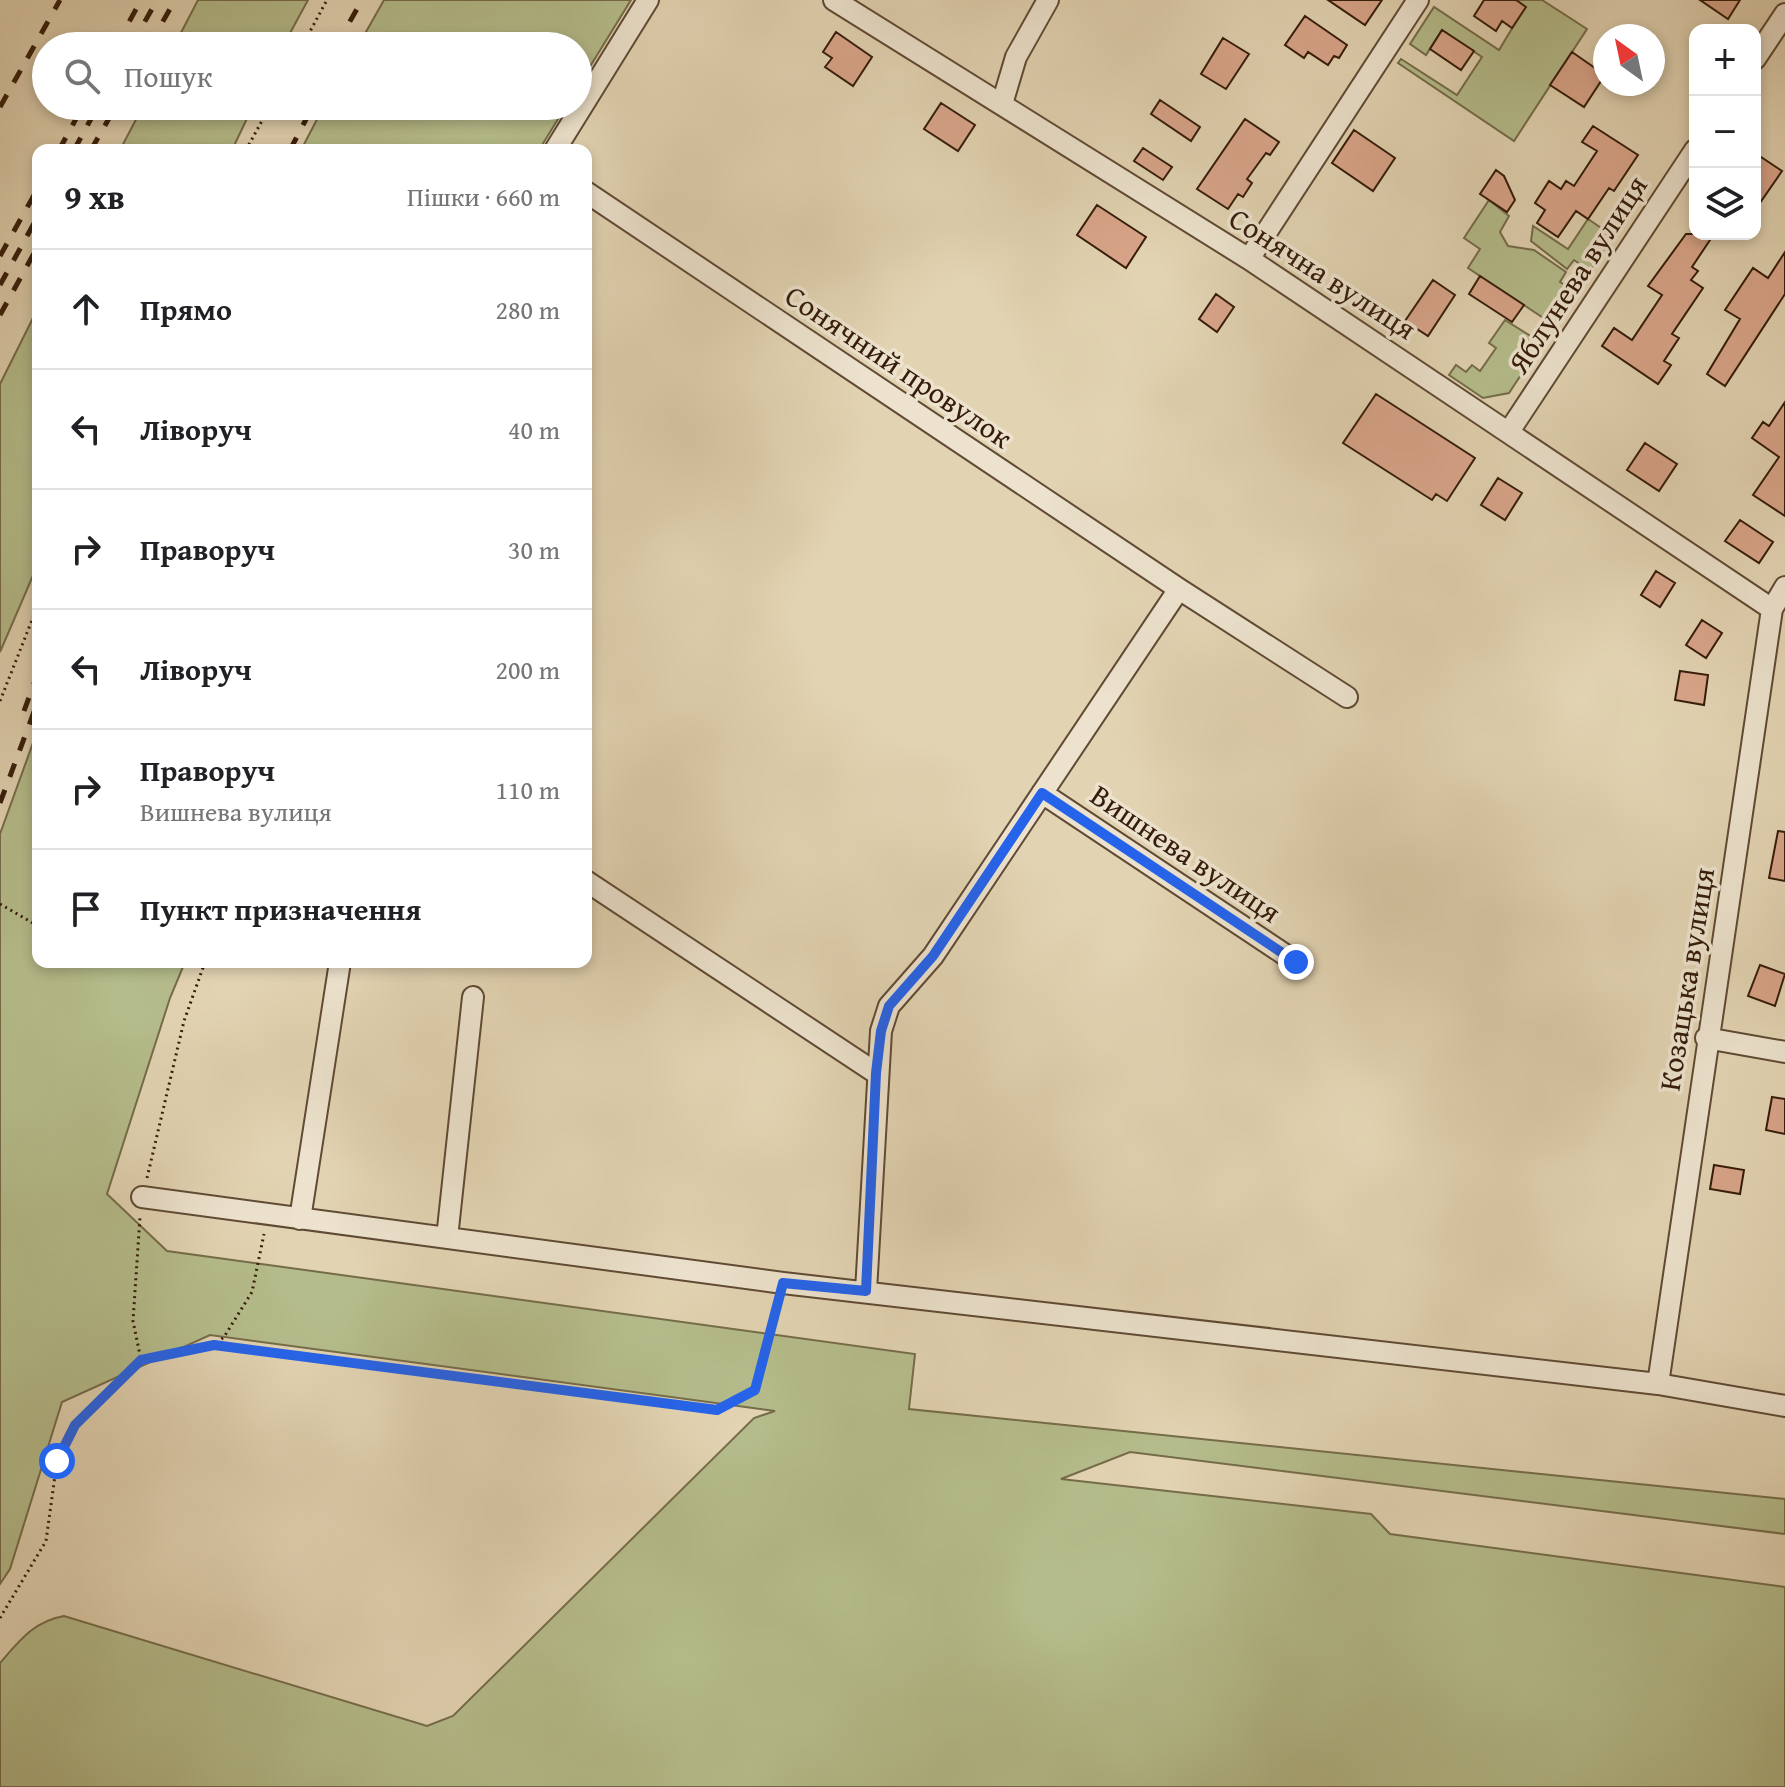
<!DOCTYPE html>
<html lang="uk">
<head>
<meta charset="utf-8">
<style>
  body { margin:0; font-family:"Gentium Book Plus",serif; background:#f2f2f2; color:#202124 }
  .controls { position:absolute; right:24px; top:24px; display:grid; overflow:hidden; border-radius:16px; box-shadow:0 4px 12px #0003 }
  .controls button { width:72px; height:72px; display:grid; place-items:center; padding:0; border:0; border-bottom:2px solid #e0e0e0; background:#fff; color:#202124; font:40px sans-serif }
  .compass { position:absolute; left:1593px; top:24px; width:72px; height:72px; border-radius:50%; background:#fff; box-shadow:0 4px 12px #0003; rotate:327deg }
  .stop { position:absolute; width:24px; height:24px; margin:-18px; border:6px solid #2563eb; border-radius:50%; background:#fff }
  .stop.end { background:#2563eb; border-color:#fff; box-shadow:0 2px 8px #0008 }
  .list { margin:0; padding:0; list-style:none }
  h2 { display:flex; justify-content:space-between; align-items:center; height:104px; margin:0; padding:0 32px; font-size:34px }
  h2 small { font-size:26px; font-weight:400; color:#757577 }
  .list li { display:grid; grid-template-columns:52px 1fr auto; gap:24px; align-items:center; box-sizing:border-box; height:120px; padding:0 32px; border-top:2px solid #e0e0e0 }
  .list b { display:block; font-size:30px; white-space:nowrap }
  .list p { margin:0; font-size:26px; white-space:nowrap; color:#757577 }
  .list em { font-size:26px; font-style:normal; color:#757577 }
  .icon { flex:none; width:44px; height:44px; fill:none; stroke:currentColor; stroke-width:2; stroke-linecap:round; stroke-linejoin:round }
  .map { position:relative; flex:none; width:1785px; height:1787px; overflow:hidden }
  .search { position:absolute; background:#fff; box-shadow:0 4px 12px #0003; left:32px; top:32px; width:560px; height:88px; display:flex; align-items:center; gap:20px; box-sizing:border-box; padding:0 28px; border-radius:44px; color:#757577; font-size:30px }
  .panel { position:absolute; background:#fff; box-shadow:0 4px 12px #0003; left:32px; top:144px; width:560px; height:824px; border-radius:16px }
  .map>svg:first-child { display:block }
  .green { fill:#b5bc8b; stroke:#756c4a; stroke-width:2 }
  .building { fill:#d9a58a; stroke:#351c0a; stroke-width:2 }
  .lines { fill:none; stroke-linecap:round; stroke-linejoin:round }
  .minor-casing { stroke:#604a34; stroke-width:24 }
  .path { stroke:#351c0a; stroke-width:3; stroke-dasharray:2 4; stroke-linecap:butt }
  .minor { stroke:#ece2cd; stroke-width:20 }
  .rail { stroke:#351c0a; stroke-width:5; stroke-dasharray:14 14; stroke-linecap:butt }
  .route { stroke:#2563eb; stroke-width:10 }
  .labels { text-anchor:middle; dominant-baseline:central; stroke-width:7; stroke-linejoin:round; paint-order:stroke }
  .street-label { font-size:30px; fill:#351c0a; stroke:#ece2cd }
</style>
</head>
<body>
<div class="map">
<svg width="1785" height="1787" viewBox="0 0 1785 1787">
  <rect width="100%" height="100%" fill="#e2d3b2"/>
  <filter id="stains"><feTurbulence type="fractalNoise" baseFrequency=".0025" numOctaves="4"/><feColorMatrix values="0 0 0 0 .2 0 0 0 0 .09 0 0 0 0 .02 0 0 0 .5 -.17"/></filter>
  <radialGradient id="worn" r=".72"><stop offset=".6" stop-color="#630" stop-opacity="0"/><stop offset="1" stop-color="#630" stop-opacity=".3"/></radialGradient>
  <path class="green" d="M 198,0 L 308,0 L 283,46 L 174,46 Z
    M 384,0 L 631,0 L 578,86 L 578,46 L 358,46 Z
    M 1516,0 L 1542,0 L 1587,29 L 1514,141 L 1398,63 L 1401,59 L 1457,95 L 1482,57 L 1442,30 L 1426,55 L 1410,44 L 1434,7 L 1499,50 L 1525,7 Z
    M 143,106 L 253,106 L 232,150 L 120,150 Z
    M 324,106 L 566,106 L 539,150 L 301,150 Z
    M 1489,200 L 1509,216 L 1500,232 L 1508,246 L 1534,250 L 1566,272 L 1560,282 L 1576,292 L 1554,325 L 1468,268 L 1480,249 L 1464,238 Z
    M 1588,219 L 1613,236 L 1590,271 L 1574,260 L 1567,269 L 1531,241 L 1533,226 L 1568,249 Z
    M 38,308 L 38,564 L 0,652 L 0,384 Z
    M 1505,320 L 1542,343 L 1509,393 L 1483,398 L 1449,375 L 1456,365 L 1466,372 L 1472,365 L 1480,371 L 1496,348 L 1489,343 Z
    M 38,729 L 38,962 L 185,962 L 170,998 L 107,1194 L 167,1251 L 915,1354 L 909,1409 L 1785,1499 L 1785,1534 L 1130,1452 L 1061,1479 L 1371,1514 L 1390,1534 L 1785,1587 L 1785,1787 L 0,1787 L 0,1663 C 19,1641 34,1621 64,1616 L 427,1726 L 453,1716 L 754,1418 L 775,1411 L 210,1335 L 62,1402 L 10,1569 L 0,1584 L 0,834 Z"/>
  <path class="building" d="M 1328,0 L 1382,0 L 1365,25 Z
    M 1484,0 L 1516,0 L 1526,7 L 1512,28 L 1502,21 L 1496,31 L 1474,16 Z
    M 1700,0 L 1740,0 L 1728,19 Z
    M 1305,16 L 1347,45 L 1339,58 L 1334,56 L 1328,65 L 1308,52 L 1304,58 L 1285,45 Z
    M 1442,30 L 1474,51 L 1461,70 L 1430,49 Z
    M 836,32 L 872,57 L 853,86 L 825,67 L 832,58 L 823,52 Z
    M 1223,38 L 1249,54 L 1226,89 L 1201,74 Z
    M 1572,52 L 1605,75 L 1584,107 L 1550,85 Z
    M 1160,100 L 1200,127 L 1191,141 L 1151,114 Z
    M 941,103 L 975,125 L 958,151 L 924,129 Z
    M 1245,119 L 1279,142 L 1270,155 L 1266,153 L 1247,179 L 1252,183 L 1243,197 L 1238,194 L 1228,209 L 1197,189 Z
    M 1593,126 L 1638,155 L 1614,191 L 1609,188 L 1588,219 L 1576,211 L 1558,237 L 1537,223 L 1545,210 L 1535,203 L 1549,181 L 1561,189 L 1566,181 L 1574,186 L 1597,151 L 1582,142 Z
    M 1354,130 L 1395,158 L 1373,191 L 1332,163 Z
    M 1143,148 L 1172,167 L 1163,180 L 1134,161 Z
    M 1755,153 L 1782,171 L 1755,210 Z
    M 1496,170 L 1504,176 L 1515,200 L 1507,212 L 1480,194 Z
    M 1097,205 L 1146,237 L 1126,268 L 1077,235 Z
    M 1686,234 L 1714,234 L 1692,267 L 1698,271 L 1691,280 L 1703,288 L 1672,334 L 1679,338 L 1664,361 L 1671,365 L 1658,384 L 1602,346 L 1614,328 L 1632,340 L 1662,295 L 1648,286 Z
    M 1785,252 L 1785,294 L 1725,386 L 1707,374 L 1740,319 L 1725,310 L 1753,268 L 1768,278 Z
    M 1480,276 L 1524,305 L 1512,322 L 1469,294 Z
    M 1433,280 L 1455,295 L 1428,336 L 1405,321 Z
    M 1216,294 L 1234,307 L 1217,332 L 1199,319 Z
    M 1376,394 L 1475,458 L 1447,501 L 1436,494 L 1432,500 L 1343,443 Z
    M 1785,402 L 1785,516 L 1753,495 L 1779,457 L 1752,438 L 1763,422 L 1769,426 Z
    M 1645,443 L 1677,464 L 1659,491 L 1627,470 Z
    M 1498,478 L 1522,493 L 1505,520 L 1481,505 Z
    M 1740,520 L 1773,542 L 1759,563 L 1725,541 Z
    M 1656,571 L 1675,583 L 1660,607 L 1641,595 Z
    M 1702,620 L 1722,633 L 1706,658 L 1686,645 Z
    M 1680,671 L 1708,675 L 1704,705 L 1675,700 Z
    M 1778,831 L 1785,832 L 1785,881 L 1769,878 Z
    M 1760,965 L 1785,974 L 1775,1006 L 1748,996 Z
    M 1772,1097 L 1785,1099 L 1785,1134 L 1766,1130 Z
    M 1714,1165 L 1744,1170 L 1740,1194 L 1710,1189 Z"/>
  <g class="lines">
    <g class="minor-casing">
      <path id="minor" d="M 834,0 L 1249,259 L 1772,609
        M 1755,59 L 1785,14
        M 1002,104 L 1016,57 L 1048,0
        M 555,150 L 648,0
        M 586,192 L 1179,589 L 1347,697
        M 1249,259 L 1418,0
        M 1510,430 L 1695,150
        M 1042,793 L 1296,962
        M 586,881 L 876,1073
        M 1706,1038 L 1785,1052
        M 142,1197 L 783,1283 L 1658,1384 L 1785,1406
        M 300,1219 L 340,962
        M 447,1238 L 473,997
        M 866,1291 L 881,1031 L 889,1006 L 933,956 L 1179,589
        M 1658,1384 L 1772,609 L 1785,587"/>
    </g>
    <path class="path" d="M 302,46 L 327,0
      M 246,150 L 270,106
      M 0,701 L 38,605
      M 0,904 L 38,926
      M 179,962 L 202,967
      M 147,1178 L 184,1021 L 205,962
      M 214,1345 L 717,1410 L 755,1390 L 778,1299
      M 141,1360 L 214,1345 L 224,1337 L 252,1292 L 264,1234
      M 0,1618 L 46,1541 L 57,1461 L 75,1425 L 141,1360 L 133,1321 L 140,1217"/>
    <use href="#minor" class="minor"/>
    <path class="rail" d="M 116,46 L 141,0
      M 131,46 L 157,0
      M 149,46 L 175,0
      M 336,46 L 362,0
      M 0,107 L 60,0
      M 59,150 L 83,106
      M 74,150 L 98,106
      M 91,150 L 116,106
      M 290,150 L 313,106
      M 0,256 L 38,188
      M 0,285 L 38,216
      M 0,315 L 38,246
      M 24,711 L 38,673
      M 0,803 L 38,701"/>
  </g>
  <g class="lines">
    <path class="route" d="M 57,1461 L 75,1425 L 141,1360 L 214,1345 L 717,1410 L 755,1390 L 783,1283 L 866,1291 L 876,1073 L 881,1031 L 889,1006 L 933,956 L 1042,793 L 1296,962"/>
  </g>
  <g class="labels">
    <g class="street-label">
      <text transform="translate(1323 273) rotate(33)">Сонячна вулиця</text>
      <text transform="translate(1577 274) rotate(-57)">Яблунева вулиця</text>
      <text transform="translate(899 366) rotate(34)">Сонячний провулок</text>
      <text transform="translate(1186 853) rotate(34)">Вишнева вулиця</text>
      <text transform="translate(1686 979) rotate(-81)">Козацька вулиця</text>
    </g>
  </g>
  <rect width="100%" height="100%" filter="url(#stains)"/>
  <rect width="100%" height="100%" fill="url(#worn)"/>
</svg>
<div class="controls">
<button>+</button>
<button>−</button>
<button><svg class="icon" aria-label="layers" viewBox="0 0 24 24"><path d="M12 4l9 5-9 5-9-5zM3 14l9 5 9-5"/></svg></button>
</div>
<svg class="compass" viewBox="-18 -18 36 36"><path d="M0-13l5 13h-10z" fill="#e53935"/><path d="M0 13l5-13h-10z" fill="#757577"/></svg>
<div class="stop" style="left:57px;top:1461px"></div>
<div class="stop end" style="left:1296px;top:962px"></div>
<div class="search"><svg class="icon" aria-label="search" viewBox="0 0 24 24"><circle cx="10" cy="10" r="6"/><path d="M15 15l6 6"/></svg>Пошук</div>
<section class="panel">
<h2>9 хв<small>Пішки · 660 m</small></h2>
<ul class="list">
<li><svg class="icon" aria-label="ahead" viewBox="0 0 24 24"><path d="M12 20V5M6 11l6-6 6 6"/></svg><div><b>Прямо</b></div><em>280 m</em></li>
<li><svg class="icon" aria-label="left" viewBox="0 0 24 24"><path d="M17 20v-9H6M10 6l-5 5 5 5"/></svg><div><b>Ліворуч</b></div><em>40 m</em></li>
<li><svg class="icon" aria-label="right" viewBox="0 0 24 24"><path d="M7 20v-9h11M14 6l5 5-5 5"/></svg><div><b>Праворуч</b></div><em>30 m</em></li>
<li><svg class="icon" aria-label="left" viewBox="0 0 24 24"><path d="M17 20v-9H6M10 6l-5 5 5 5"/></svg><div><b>Ліворуч</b></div><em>200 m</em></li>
<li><svg class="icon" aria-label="right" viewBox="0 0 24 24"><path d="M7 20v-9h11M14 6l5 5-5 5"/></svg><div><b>Праворуч</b><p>Вишнева вулиця</p></div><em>110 m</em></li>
<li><svg class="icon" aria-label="arrive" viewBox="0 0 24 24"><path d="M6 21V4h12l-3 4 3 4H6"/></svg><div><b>Пункт призначення</b></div></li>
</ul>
</section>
</div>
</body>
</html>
